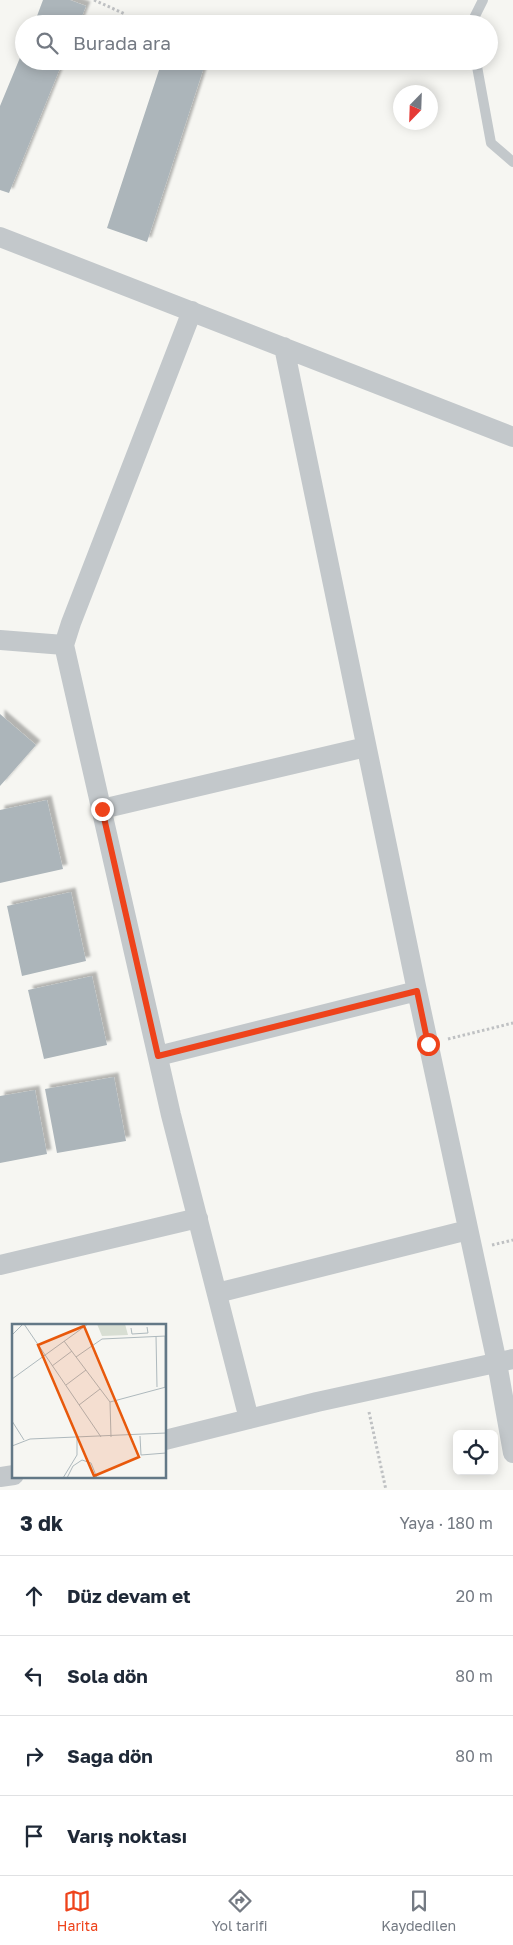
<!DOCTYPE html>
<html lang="tr">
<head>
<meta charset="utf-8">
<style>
  body { margin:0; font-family:"Golos Text",sans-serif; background:#f2f2f3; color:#1f2937 }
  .controls { position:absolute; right:15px; bottom:15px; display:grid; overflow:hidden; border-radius:8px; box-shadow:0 2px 12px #0003 }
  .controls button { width:45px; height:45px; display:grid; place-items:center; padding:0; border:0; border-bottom:1px solid #e0e1e3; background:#fff; color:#1f2937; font:25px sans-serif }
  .compass { position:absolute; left:393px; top:85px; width:45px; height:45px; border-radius:50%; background:#fff; box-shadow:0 2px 12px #0003; rotate:203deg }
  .stop { position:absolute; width:15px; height:15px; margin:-11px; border:4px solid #ee431b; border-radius:50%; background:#fff }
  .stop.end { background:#ee431b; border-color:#fff; box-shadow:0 1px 5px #0008 }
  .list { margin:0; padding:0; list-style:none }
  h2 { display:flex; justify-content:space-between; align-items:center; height:65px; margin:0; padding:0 20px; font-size:21px }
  h2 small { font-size:16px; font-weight:400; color:#747a83 }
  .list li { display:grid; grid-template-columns:32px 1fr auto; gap:15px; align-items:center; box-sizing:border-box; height:80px; padding:0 20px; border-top:1px solid #e0e1e3 }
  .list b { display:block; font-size:19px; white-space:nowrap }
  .list em { font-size:16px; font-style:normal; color:#747a83 }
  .icon { flex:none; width:28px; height:28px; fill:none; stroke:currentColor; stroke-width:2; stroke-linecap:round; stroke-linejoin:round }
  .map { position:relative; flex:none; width:513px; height:1490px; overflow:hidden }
  .search { position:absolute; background:#fff; box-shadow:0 2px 12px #0003; left:15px; right:15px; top:15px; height:55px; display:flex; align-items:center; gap:12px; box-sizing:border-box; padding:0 18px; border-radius:28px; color:#747a83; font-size:19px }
  .sheet { height:385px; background:#fff }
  nav { display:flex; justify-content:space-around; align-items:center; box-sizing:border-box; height:70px; border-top:1px solid #e0e1e3; background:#fff; font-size:14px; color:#747a83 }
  nav a { display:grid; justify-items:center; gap:2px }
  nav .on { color:#ee431b }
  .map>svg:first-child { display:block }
  .building { fill:#acb5ba; filter:url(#shadow) }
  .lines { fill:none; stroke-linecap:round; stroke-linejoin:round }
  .path { stroke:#bfc1c3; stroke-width:3; stroke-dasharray:2.5 2.5; stroke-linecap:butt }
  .service { stroke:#c3c8cb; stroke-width:10 }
  .minor { stroke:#c3c8cb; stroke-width:20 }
  .route { stroke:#ee431b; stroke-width:6 }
  .inset-road { fill:none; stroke:#aeb9bd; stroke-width:1 }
  .view { fill:#e8590c; fill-opacity:0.15; stroke:#e8590c; stroke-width:2.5 }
  .inset-edge { fill:none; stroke:#637886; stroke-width:2.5 }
</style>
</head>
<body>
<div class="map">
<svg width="513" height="1490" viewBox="0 0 513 1490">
  <defs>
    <filter id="shadow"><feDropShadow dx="4.5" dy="-4.5" stdDeviation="1" flood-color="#0004"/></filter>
  </defs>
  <rect width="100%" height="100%" fill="#f6f6f2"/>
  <path class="building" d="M 43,0 L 70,0 L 86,6 L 79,24 L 34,24 Z
    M 24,48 L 24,61 L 63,61 L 9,193 L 0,190 L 0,106 Z
    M 162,61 L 206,61 L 147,242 L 107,228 Z
    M 0,714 L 36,745 L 0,786 Z
    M 47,800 L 63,869 L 0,883 L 0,810 Z
    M 71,892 L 86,961 L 22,976 L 7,906 Z
    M 92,976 L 107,1045 L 44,1059 L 28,990 Z
    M 114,1077 L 126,1141 L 57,1153 L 45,1089 Z
    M 35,1090 L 47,1154 L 0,1163 L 0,1096 Z"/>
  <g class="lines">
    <path class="path" d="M 94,0 L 125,14
      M 448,1039 L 513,1023
      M 492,1245 L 513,1240
      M 369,1412 L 386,1490"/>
    <path class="service" d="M 471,24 L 483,0
      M 476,61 L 491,143 L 513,162"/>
    <path class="minor" d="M 0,237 L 513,437
      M 192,311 L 71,623 L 64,645 L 171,1115 L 249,1419
      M 284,347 L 417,991 L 497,1363 L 513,1453
      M 0,640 L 64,645
      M 102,809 L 366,747
      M 158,1056 L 417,991
      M 0,1265 L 198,1218
      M 217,1293 L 468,1230
      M 165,1440 L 317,1402 L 513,1359
      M 0,1477 L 14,1475"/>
  </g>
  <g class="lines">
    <path class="route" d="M 102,809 L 158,1056 L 417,991 L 428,1044"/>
  </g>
  <g transform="translate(12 1324)">
    <rect width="154" height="154" fill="#f6f6f2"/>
    <path d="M 85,0 L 113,0 L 116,11 L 90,12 Z" fill="#d8ded3"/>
    <path class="inset-road" d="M 12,0 L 89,113M 119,4 L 120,10 L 136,9 L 135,3M 0,11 L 11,0M 144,12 L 145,63M 153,12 L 153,63M 52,17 L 98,78 L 99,113M 64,33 L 90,15 L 154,12M 40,42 L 60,27M 0,55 L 76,0M 54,61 L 74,46M 98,78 L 154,63M 67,81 L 88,65M 0,97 L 12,116M 128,112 L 129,131 L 154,129M 0,122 L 18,115 L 154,109M 51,154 L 65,131 L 65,114M 55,154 L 61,142 L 70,136 L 79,139 L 85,154"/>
    <path class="view" d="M 72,2 L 127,133 L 82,152 L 26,21 Z"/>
    <rect width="154" height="154" class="inset-edge"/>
  </g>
</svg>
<div class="controls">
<button><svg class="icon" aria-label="locate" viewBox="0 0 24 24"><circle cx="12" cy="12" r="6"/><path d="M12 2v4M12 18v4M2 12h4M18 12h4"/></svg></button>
</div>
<svg class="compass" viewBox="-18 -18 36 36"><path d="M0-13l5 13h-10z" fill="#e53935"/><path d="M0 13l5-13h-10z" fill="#747a83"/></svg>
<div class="stop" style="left:428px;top:1044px"></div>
<div class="stop end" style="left:102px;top:809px"></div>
<div class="search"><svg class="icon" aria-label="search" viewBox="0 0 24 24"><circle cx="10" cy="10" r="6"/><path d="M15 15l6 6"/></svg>Burada ara</div>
</div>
<section class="sheet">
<h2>3 dk<small>Yaya · 180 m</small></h2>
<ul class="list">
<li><svg class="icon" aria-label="ahead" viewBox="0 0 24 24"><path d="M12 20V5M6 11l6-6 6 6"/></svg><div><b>Düz devam et</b></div><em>20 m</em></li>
<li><svg class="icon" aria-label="left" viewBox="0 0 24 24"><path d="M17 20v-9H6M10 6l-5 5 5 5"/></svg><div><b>Sola dön</b></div><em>80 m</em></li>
<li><svg class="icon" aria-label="right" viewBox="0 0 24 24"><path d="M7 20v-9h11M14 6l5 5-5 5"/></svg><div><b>Sağa dön</b></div><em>80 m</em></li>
<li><svg class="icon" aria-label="arrive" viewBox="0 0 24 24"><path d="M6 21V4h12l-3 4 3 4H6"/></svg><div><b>Varış noktası</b></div></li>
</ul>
</section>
<nav>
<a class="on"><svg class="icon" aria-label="map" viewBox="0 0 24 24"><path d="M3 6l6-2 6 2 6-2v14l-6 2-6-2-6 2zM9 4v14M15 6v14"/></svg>Harita</a>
<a><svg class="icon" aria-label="directions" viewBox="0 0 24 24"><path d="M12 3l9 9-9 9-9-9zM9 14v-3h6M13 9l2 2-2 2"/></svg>Yol tarifi</a>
<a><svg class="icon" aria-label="saved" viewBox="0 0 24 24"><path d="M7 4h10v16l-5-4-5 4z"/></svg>Kaydedilen</a>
</nav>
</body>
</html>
